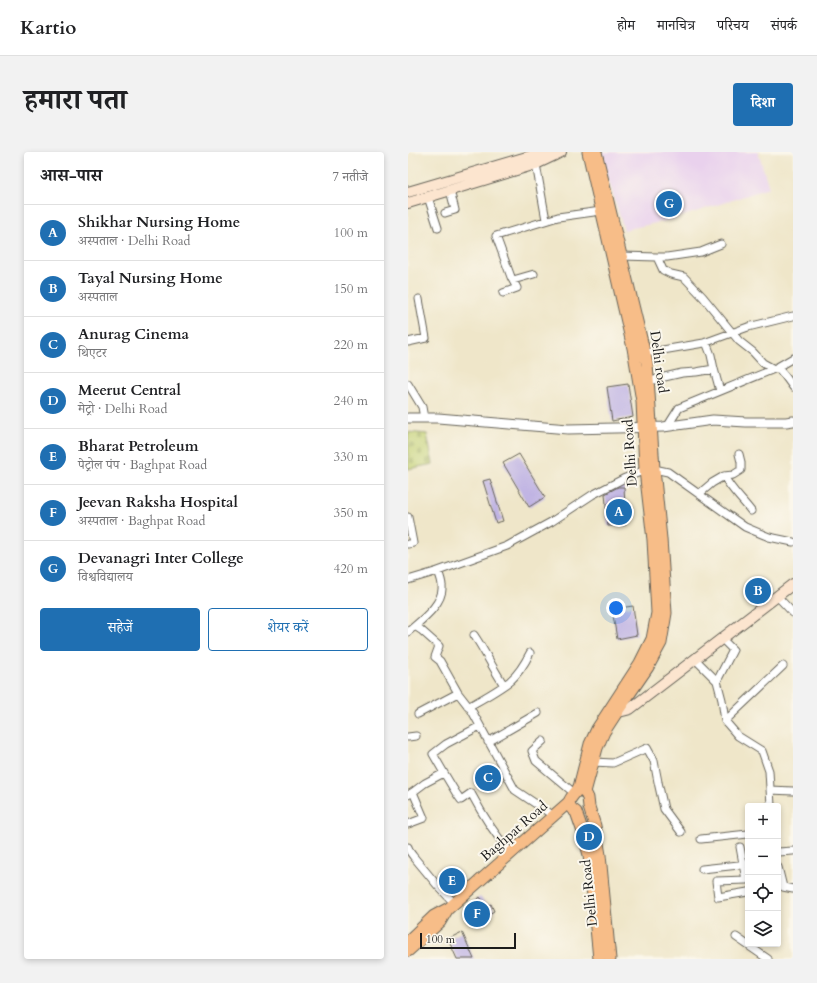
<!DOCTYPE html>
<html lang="hi">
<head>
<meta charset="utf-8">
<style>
  body { margin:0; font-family:Cardo,"Noto Serif Devanagari",serif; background:#f2f2f2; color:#202124 }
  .controls { position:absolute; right:12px; bottom:12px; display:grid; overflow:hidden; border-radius:4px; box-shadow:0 2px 6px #0003 }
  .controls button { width:36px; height:36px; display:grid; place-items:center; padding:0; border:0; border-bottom:1px solid #e0e0e0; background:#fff; color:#202124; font:20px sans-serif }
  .scale { position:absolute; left:12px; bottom:10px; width:96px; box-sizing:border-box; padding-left:4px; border:2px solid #1c1c1c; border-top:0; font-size:11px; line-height:14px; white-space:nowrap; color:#1c1c1c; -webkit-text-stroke:3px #fbf7ec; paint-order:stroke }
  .you { position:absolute; left:208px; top:456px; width:14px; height:14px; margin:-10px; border:3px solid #fff; border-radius:50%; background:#1a73e8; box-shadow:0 0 0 6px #1a73e833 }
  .badge { display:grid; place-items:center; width:26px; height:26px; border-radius:50%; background:#1f6fb2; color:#fff; font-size:13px; font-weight:700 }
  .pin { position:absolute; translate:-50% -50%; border:2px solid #fff; box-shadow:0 1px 4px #0006 }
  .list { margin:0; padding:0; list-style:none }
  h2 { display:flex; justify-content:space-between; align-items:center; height:52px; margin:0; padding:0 16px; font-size:17px }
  h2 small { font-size:13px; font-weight:400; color:#757577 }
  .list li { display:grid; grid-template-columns:26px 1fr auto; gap:12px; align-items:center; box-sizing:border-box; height:56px; padding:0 16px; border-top:1px solid #e0e0e0 }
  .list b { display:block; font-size:15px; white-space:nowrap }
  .list p { margin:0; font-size:13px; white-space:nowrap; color:#757577 }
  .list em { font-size:13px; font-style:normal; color:#757577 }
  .actions { display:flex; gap:8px; padding:12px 16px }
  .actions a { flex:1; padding:9px 0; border:1px solid #1f6fb2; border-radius:4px; text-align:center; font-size:14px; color:#1f6fb2 }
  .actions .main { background:#1f6fb2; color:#fff }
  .icon { flex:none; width:22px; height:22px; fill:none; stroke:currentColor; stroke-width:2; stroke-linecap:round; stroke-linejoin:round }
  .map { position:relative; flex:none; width:385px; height:807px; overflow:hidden; border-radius:4px }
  header { display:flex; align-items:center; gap:24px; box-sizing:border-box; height:56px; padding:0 20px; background:#fff; border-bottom:1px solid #e0e0e0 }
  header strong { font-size:19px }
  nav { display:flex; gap:22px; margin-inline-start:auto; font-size:14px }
  .intro { display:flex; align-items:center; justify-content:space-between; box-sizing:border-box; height:96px; padding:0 24px }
  h1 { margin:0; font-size:28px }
  .button { padding:10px 18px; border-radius:4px; background:#1f6fb2; color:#fff; font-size:14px; font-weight:700 }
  main { display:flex; gap:24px; padding:0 24px }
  aside { flex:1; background:#fff; border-radius:4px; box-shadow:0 2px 6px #0003 }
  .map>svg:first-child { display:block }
  .built { fill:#e9d1ed }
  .cemetery { fill:url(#cemetery-stones); stroke:#6f7647 }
  .building { fill:#bfb3e3 }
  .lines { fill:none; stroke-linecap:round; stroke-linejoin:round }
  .minor-casing { stroke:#666359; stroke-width:9 }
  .tertiary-casing { stroke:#666359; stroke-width:11 }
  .secondary-casing { stroke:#666359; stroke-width:12 }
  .primary-casing { stroke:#666359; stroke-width:13 }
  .minor { stroke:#fff; stroke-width:7 }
  .tertiary { stroke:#fff; stroke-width:9 }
  .secondary { stroke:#fce5cf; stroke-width:10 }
  .primary { stroke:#f7bd88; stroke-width:11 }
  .labels { text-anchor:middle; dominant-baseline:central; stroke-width:4; stroke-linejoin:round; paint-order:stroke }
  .street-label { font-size:14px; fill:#1c1c1c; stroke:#fbf7ec }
</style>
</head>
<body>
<header>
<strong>Kartio</strong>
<nav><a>होम</a><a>मानचित्र</a><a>परिचय</a><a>संपर्क</a></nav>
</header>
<div class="intro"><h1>हमारा पता</h1><a class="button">दिशा</a></div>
<main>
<aside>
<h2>आस-पास<small>7 नतीजे</small></h2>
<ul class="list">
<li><span class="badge">A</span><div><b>Shikhar Nursing Home</b><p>अस्पताल · Delhi Road</p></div><em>100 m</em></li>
<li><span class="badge">B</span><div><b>Tayal Nursing Home</b><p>अस्पताल</p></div><em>150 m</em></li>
<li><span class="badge">C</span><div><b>Anurag Cinema</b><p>थिएटर</p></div><em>220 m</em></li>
<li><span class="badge">D</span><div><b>Meerut Central</b><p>मेट्रो · Delhi Road</p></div><em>240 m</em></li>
<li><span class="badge">E</span><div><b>Bharat Petroleum</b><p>पेट्रोल पंप · Baghpat Road</p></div><em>330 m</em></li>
<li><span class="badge">F</span><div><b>Jeevan Raksha Hospital</b><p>अस्पताल · Baghpat Road</p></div><em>350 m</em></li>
<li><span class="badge">G</span><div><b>Devanagri Inter College</b><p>विश्वविद्यालय</p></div><em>420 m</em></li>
</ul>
<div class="actions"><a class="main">सहेजें</a><a>शेयर करें</a></div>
</aside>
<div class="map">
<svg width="385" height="807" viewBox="0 0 385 807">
  <defs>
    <pattern id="cemetery-stones" width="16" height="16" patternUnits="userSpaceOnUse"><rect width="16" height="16" fill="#c2d072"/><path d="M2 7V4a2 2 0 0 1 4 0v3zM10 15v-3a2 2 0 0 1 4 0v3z" fill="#a6b262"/></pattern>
  </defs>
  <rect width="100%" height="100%" fill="#fbf7ec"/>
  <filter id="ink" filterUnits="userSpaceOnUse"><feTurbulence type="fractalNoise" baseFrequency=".025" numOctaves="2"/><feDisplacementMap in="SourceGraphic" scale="8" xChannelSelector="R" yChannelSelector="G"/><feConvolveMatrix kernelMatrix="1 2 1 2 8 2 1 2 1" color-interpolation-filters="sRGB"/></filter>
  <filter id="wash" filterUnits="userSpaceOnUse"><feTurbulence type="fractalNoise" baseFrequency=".012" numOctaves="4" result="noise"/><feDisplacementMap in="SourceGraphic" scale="16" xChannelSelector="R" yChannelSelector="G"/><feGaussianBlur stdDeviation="0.9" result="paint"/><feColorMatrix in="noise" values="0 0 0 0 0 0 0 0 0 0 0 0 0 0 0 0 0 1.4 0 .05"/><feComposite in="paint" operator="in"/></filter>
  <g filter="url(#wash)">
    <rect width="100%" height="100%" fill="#efe6c9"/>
    <path class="built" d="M 192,0 L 350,0 L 361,36 L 266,67 L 216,78 Z"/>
    <path class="cemetery" d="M 0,280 L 19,282 L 25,312 L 0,317 Z"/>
    <g id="blocks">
      <path class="building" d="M 220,232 L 225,265 L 204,269 L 199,235 Z
        M 111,302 L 137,345 L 121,355 L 95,311 Z
        M 82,327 L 95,369 L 88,371 L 75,329 Z
        M 210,335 L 216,335 L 218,373 L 200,374 L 197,342 Z
        M 350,431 L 358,445 L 347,453 L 338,438 Z
        M 225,454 L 229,483 L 209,487 L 204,457 Z
        M 72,745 L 79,754 L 83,752 L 86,759 L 65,772 L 57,757 Z
        M 54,780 L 66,807 L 49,807 L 40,787 Z"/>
    </g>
  </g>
  <g filter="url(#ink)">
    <use href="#blocks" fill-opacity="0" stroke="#666359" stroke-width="1"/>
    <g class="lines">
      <g class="minor-casing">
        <path id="minor" d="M 128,12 L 138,68
          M 20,45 L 30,76
          M 37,61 L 47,58 L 42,38
          M 214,104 L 249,105 L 255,118 L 263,122 L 276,125 L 295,145 L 331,189 L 345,200 L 355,211 L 366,217
          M 249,105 L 259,105 L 293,100 L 313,92
          M 105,128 L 126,122
          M 95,141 L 109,136 L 103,125 L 88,84 L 150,65 L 193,59
          M 0,190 L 18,186 L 11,147
          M 298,190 L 303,203 L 306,217 L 312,239
          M 237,201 L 296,191 L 340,175 L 385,164
          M 369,215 L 377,224 L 385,235
          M 240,230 L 252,226 L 274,221 L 288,220 L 306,217
          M 0,232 L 14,255 L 16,266
          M 259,275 L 271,256 L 366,217 L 385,206
          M 316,324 L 325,323 L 333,318 L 333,310 L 331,302
          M 291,342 L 304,331 L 316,324 C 323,338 334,347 343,359
          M 0,365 L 5,391 L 0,392
          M 0,428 L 30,419 L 99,394 L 143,370 L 184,343 L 215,327 L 237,318 L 246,317 L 260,320 L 337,375 L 361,385 L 385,390
          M 369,444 L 385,461
          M 7,474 L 13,478 L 31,494 L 27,505 L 32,509 L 50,541
          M 0,480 C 12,469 36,452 34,434 C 34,429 32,424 30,419
          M 66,483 C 77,499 85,517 96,533
          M 287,507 L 309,529 L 314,548 L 317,569 L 330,584 L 354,599 L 361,619 L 363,654
          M 309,529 L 325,498 L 313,486
          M 60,555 C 74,547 89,539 102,529 C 110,522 117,511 122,501
          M 10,562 L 50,541 L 64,559 L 107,638 L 146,664
          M 317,569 L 375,514
          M 0,585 L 8,584
          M 135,589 L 124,599 L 128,609 L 166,641
          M 80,590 L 130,561
          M 185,610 L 205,611 L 239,596 L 246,609 L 250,630 L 256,657 L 273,680
          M 36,621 L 48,641 L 53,648 L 63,641 C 74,662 87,683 103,701
          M 362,638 L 385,639
          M 5,640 L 17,631 L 36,621 L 25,602 L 38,592 L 72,574
          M 0,643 L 5,640 L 16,666 L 0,672
          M 293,687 L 340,682
          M 0,695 L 2,700 L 5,704 L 29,733 L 46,751
          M 332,695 L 338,728 L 308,729 L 310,745 L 340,740
          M 370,700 L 385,699
          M 370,715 L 375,735 L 385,737
          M 294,717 L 340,712
          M 328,785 L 360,807"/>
      </g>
      <g class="tertiary-casing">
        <path id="tertiary" d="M 0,266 L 30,266 L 160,277 L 255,275 L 305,268 L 338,270 L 378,270 L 385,269"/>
      </g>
      <g class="secondary-casing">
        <path id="secondary" d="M 0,40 L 136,0
          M 0,51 L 128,12 L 147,3 L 153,0
          M 204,557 C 211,561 214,559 222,557 L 385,432"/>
      </g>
      <g class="primary-casing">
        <path id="primary" d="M 188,0 L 239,211 L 246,317 L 253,387 L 258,461 L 253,491 L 240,515 L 209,560 L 196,580 L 189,596 L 177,640 L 180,646 L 181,655 L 187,674 L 192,703 L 202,807
          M 161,650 L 162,654 L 164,657 L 168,660 L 175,680 L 181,703 L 191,807
          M 0,789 L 26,764 L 41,756 L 161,650 C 163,644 168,641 171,635 L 182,592 L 189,577 L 232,511 L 244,487 L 249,461 L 245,388 L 237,318 L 234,249 L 225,196 L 180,0
          M 0,799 L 32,770 L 39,758"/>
      </g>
      <use href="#minor" class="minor"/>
      <use href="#tertiary" class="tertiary"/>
      <use href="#secondary" class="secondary"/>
      <use href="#primary" class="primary"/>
    </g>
  </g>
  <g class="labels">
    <g class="street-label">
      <text transform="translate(251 210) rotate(82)">Delhi road</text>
      <text transform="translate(222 301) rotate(-94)">Delhi Road</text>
      <text transform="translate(106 679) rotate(-41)">Baghpat Road</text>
      <text transform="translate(181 741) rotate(-96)">Delhi Road</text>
    </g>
  </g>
</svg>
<div class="controls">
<button>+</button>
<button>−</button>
<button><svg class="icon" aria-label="locate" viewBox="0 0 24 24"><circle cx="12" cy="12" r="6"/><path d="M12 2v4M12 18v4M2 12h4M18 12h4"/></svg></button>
<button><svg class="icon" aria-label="layers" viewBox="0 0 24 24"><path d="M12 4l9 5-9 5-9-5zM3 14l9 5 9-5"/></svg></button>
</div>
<div class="scale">100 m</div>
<div class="you"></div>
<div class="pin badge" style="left:211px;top:360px">A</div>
<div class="pin badge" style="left:350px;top:439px">B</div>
<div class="pin badge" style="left:80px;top:626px">C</div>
<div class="pin badge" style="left:181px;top:685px">D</div>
<div class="pin badge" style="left:44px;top:729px">E</div>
<div class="pin badge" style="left:69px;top:762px">F</div>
<div class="pin badge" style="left:261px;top:52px">G</div>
</div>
</main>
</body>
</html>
